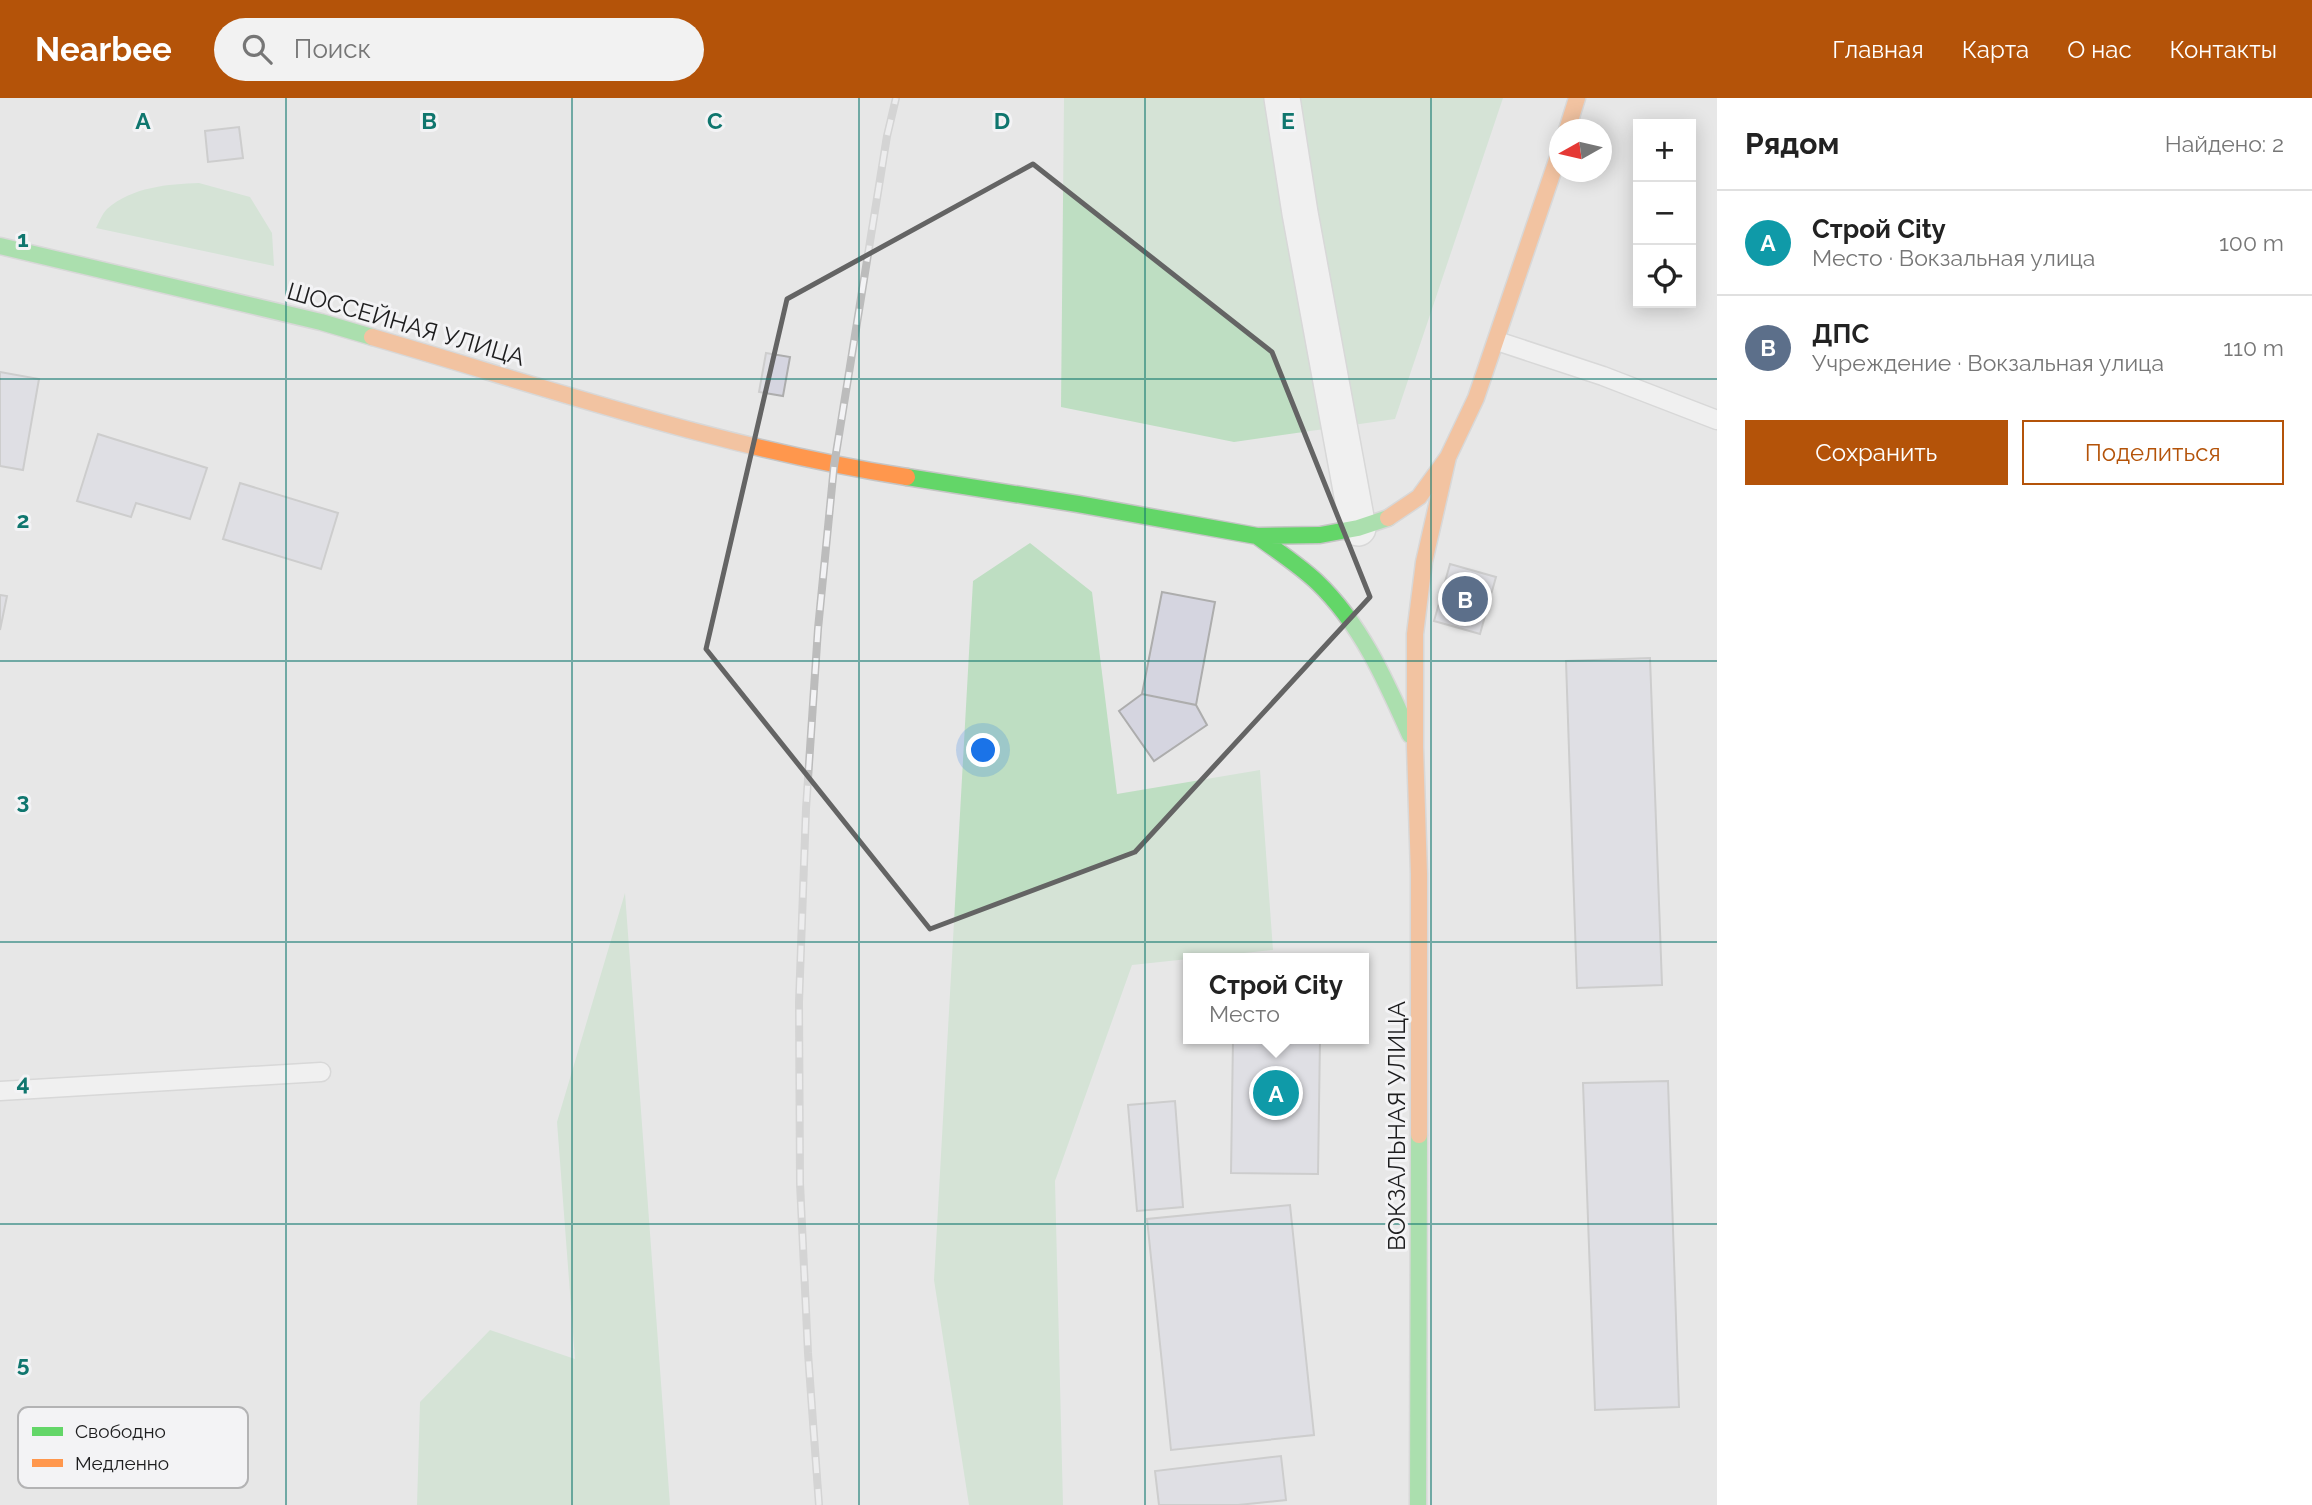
<!DOCTYPE html>
<html lang="ru">
<head>
<meta charset="utf-8">
<style>
  body { margin:0; font-family:Raleway,sans-serif; background:#f2f2f2; color:#222 }
  .controls { position:absolute; right:21px; top:21px; display:grid; overflow:hidden; border-radius:0px; box-shadow:0 4px 18px #0003 }
  .controls button { width:63px; height:63px; display:grid; place-items:center; padding:0; border:0; border-bottom:2px solid #e0e0e0; background:#fff; color:#222; font:35px sans-serif }
  .compass { position:absolute; left:1549px; top:21px; width:63px; height:63px; border-radius:50%; background:#fff; box-shadow:0 4px 18px #0003; rotate:262deg }
  .you { position:absolute; left:984px; top:653px; width:24px; height:24px; margin:-18px; border:5px solid #fff; border-radius:50%; background:#1a73e8; box-shadow:0 0 0 10px #1a73e833 }
  .badge { display:grid; place-items:center; width:46px; height:46px; border-radius:50%; background:#b45309; color:#fff; font-size:23px; font-weight:700 }
  .pin { position:absolute; translate:-50% -50%; border:4px solid #fff; box-shadow:0 2px 7px #0006 }
  .popup { position:absolute; left:1183px; top:855px; width:186px; height:91px; box-sizing:border-box; display:grid; place-content:center; border-radius:0px; background:#fff; filter:drop-shadow(0 2px 5px #0005); font-size:23px; white-space:nowrap; color:#767676 }
  .popup b { font-size:26px; color:#222 }
  .popup::after { content:''; position:absolute; left:50%; top:100%; margin-left:-14px; border:14px solid transparent; border-top-color:#fff }
  .list { margin:0; padding:0; list-style:none }
  h2 { display:flex; justify-content:space-between; align-items:center; height:91px; margin:0; padding:0 28px; font-size:30px }
  h2 small { font-size:23px; font-weight:400; color:#767676 }
  .list li { display:grid; grid-template-columns:46px 1fr auto; gap:21px; align-items:center; box-sizing:border-box; height:105px; padding:0 28px; border-top:2px solid #e0e0e0 }
  .list b { display:block; font-size:26px; white-space:nowrap }
  .list p { margin:0; font-size:23px; white-space:nowrap; color:#767676 }
  .list em { font-size:23px; font-style:normal; color:#767676 }
  .actions { display:flex; gap:14px; padding:21px 28px }
  .actions a { flex:1; padding:16px 0; border:2px solid #b45309; border-radius:0px; text-align:center; font-size:24px; color:#b45309 }
  .actions .main { background:#b45309; color:#fff }
  .icon { flex:none; width:38px; height:38px; fill:none; stroke:currentColor; stroke-width:2; stroke-linecap:round; stroke-linejoin:round }
  .map { position:relative; flex:none; width:1717px; height:1407px; overflow:hidden }
  header { display:flex; align-items:center; gap:42px; box-sizing:border-box; height:98px; padding:0 35px; background:#b45309; color:#fff }
  header strong { font-size:33px }
  nav { display:flex; gap:38px; margin-inline-start:auto; font-size:24px }
  .search { width:490px; height:63px; background:#f2f2f2; display:flex; align-items:center; gap:18px; box-sizing:border-box; padding:0 24px; border-radius:38px; color:#767676; font-size:26px }
  main { display:flex }
  aside { flex:1; background:#fff }
  .map>svg:first-child { display:block }
  .green { fill:#bedec2 }
  .building { fill:#d5d5e0; stroke:#adadad; stroke-width:2 }
  .lines { fill:none; stroke-linecap:round; stroke-linejoin:round }
  .lane-casing { stroke:#c5c5c5; stroke-width:21 }
  .street-casing { stroke:#c5c5c5; stroke-width:38 }
  .fast-casing { stroke:#c5c5c5; stroke-width:19 }
  .slow-casing { stroke:#c5c5c5; stroke-width:19 }
  .lane { stroke:#fbfbfb; stroke-width:18 }
  .street { stroke:#fbfbfb; stroke-width:35 }
  .fast { stroke:#63d668; stroke-width:16 }
  .slow { stroke:#ff974d; stroke-width:16 }
  .rail-casing { stroke:#bcbcbc; stroke-width:8 }
  .rail { stroke:#f3f3f5; stroke-width:5; stroke-dasharray:16; stroke-linecap:butt }
  .marked { fill:none; stroke:#646464; stroke-width:5; stroke-linejoin:round }
  .grid { fill:none; stroke:#0f766e; stroke-width:2; stroke-opacity:0.55 }
  .labels { text-anchor:middle; dominant-baseline:central; stroke-width:6; stroke-linejoin:round; paint-order:stroke }
  .street-label { font-size:24px; fill:#1d1d1e; stroke:#f3f3f5 }
  .key { fill:#f3f3f5; stroke:#b3b3b4; stroke-width:2 }
  .key-label { font-size:19px; fill:#1d1d1e }
  .grid-label { font-size:23px; text-anchor:middle; font-weight:bold; fill:#0f766e; stroke:#f3f3f5; stroke-width:6; stroke-linejoin:round; paint-order:stroke }
</style>
</head>
<body>
<header>
<strong>Nearbee</strong>
<div class="search"><svg class="icon" aria-label="search" viewBox="0 0 24 24"><circle cx="10" cy="10" r="6"/><path d="M15 15l6 6"/></svg>Поиск</div>
<nav><a>Главная</a><a>Карта</a><a>О нас</a><a>Контакты</a></nav>
</header>
<main>
<div class="map">
<svg width="1717" height="1407" viewBox="0 0 1717 1407">
  <rect width="100%" height="100%" fill="#e7e7e7"/>
  <path class="green" d="M 1064,0 L 1503,0 L 1395,321 L 1234,344 L 1061,309 Z
    M 199,85 L 250,99 L 272,135 L 274,168 L 96,130 C 99,124 102,116 107,111 C 132,89 168,86 199,85 Z
    M 1030,445 L 1092,494 L 1117,696 L 1260,672 L 1273,852 L 1132,867 L 1055,1083 L 1063,1407 L 969,1407 L 934,1182 L 973,483 Z
    M 625,795 L 670,1407 L 417,1407 L 420,1304 L 490,1232 L 575,1261 L 557,1024 Z"/>
  <path class="building" d="M 239,29 L 243,60 L 208,64 L 205,33 Z
    M 766,255 L 790,259 L 783,298 L 759,294 Z
    M 0,274 L 39,281 L 23,372 L 0,368 Z
    M 98,336 L 207,370 L 190,421 L 136,405 L 131,419 L 77,403 Z
    M 240,385 L 338,415 L 321,471 L 223,441 Z
    M 1450,466 L 1496,479 L 1480,536 L 1434,523 Z
    M 1162,494 L 1215,504 L 1196,607 L 1142,596 Z
    M 0,497 L 7,498 L 0,532 Z
    M 1650,560 L 1662,887 L 1577,890 L 1566,563 Z
    M 1142,596 L 1196,607 L 1207,627 L 1154,663 L 1119,613 Z
    M 1233,941 L 1320,941 L 1318,1076 L 1231,1075 Z
    M 1668,983 L 1679,1309 L 1595,1312 L 1583,985 Z
    M 1175,1003 L 1183,1109 L 1137,1113 L 1128,1007 Z
    M 1290,1107 L 1314,1337 L 1171,1352 L 1147,1121 Z
    M 1281,1358 L 1286,1402 L 1238,1407 L 1159,1407 L 1155,1373 Z"/>
  <g class="lines">
    <g class="lane-casing">
      <path id="lane" d="M 1497,243 L 1603,278 L 1717,322
        M 0,993 L 321,974"/>
    </g>
    <g class="street-casing">
      <path id="street" d="M 1282,0 L 1300,115 L 1358,430"/>
    </g>
    <g class="fast-casing">
      <path id="fast" d="M 0,148 L 321,224 L 372,239
        M 907,379 L 1078,406 L 1257,438 L 1320,437 L 1358,430 L 1388,420
        M 1257,438 C 1277,453 1299,467 1317,484 C 1361,526 1386,583 1410,637
        M 1418,1407 L 1419,1037"/>
    </g>
    <g class="slow-casing">
      <path id="slow" d="M 1567,32 L 1577,0
        M 372,239 C 548,290 725,351 907,379
        M 1388,420 L 1419,399 L 1448,359 L 1476,300 L 1560,53
        M 1419,1037 L 1419,776 L 1415,649 L 1415,536 L 1424,464 L 1448,359"/>
    </g>
    <use href="#lane" class="lane"/>
    <use href="#street" class="street"/>
    <use href="#fast" class="fast"/>
    <use href="#slow" class="slow"/>
    <g class="rail-casing">
      <path id="rail" d="M 819,1407 L 808,1255 L 800,1085 L 799,904 L 806,711 L 818,531 L 834,368 L 887,38 L 896,0"/>
    </g>
    <use href="#rail" class="rail"/>
  </g>
  <path d="M0 0H1717V1407H0ZM 1033,66 L 1272,254 L 1370,499 L 1135,754 L 930,831 L 706,551 L 787,201 Z" fill="#e7e7e7" fill-opacity=".55" fill-rule="evenodd"/>
  <path class="marked" d="M 1033,66 L 1272,254 L 1370,499 L 1135,754 L 930,831 L 706,551 L 787,201 Z"/>
  <path class="grid" d="M 286,0 L 286,1407M 572,0 L 572,1407M 859,0 L 859,1407M 1145,0 L 1145,1407M 1431,0 L 1431,1407M 0,281 L 1717,281M 0,563 L 1717,563M 0,844 L 1717,844M 0,1126 L 1717,1126"/>
  <g class="labels">
    <g class="street-label">
      <text transform="translate(406 226) rotate(16)">ШОССЕЙНАЯ УЛИЦА</text>
      <text transform="translate(1396 1028) rotate(-90)">ВОКЗАЛЬНАЯ УЛИЦА</text>
    </g>
  </g>
  <rect x="18" y="1309" width="230" height="81" rx="10" class="key"/>
  <rect x="32" y="1329" width="31" height="9" fill="#63d668"/>
  <rect x="32" y="1361" width="31" height="8" fill="#ff974d"/>
  <g class="key-label">
    <text x="75" y="1340">Свободно</text>
    <text x="75" y="1372">Медленно</text>
  </g>
  <g class="grid-label">
    <text x="143" y="31">A</text>
    <text x="429" y="31">B</text>
    <text x="715" y="31">C</text>
    <text x="1002" y="31">D</text>
    <text x="1288" y="31">E</text>
    <text x="23" y="149">1</text>
    <text x="23" y="430">2</text>
    <text x="23" y="711">3</text>
    <text x="23" y="993">4</text>
    <text x="23" y="1274">5</text>
  </g>
</svg>
<div class="controls">
<button>+</button>
<button>−</button>
<button><svg class="icon" aria-label="locate" viewBox="0 0 24 24"><circle cx="12" cy="12" r="6"/><path d="M12 2v4M12 18v4M2 12h4M18 12h4"/></svg></button>
</div>
<svg class="compass" viewBox="-18 -18 36 36"><path d="M0-13l5 13h-10z" fill="#e53935"/><path d="M0 13l5-13h-10z" fill="#767676"/></svg>
<div class="you"></div>
<div class="pin badge" style="left:1276px;top:995px;background:#0f9aa8">A</div>
<div class="popup"><b>Строй City</b>Место</div>
<div class="pin badge" style="left:1465px;top:501px;background:#5c6f8a">B</div>
</div>
<aside>
<h2>Рядом<small>Найдено: 2</small></h2>
<ul class="list">
<li><span class="badge" style="background:#0f9aa8">A</span><div><b>Строй City</b><p>Место · Вокзальная улица</p></div><em>100 m</em></li>
<li><span class="badge" style="background:#5c6f8a">B</span><div><b>ДПС</b><p>Учреждение · Вокзальная улица</p></div><em>110 m</em></li>
</ul>
<div class="actions"><a class="main">Сохранить</a><a>Поделиться</a></div>
</aside>
</main>
</body>
</html>
